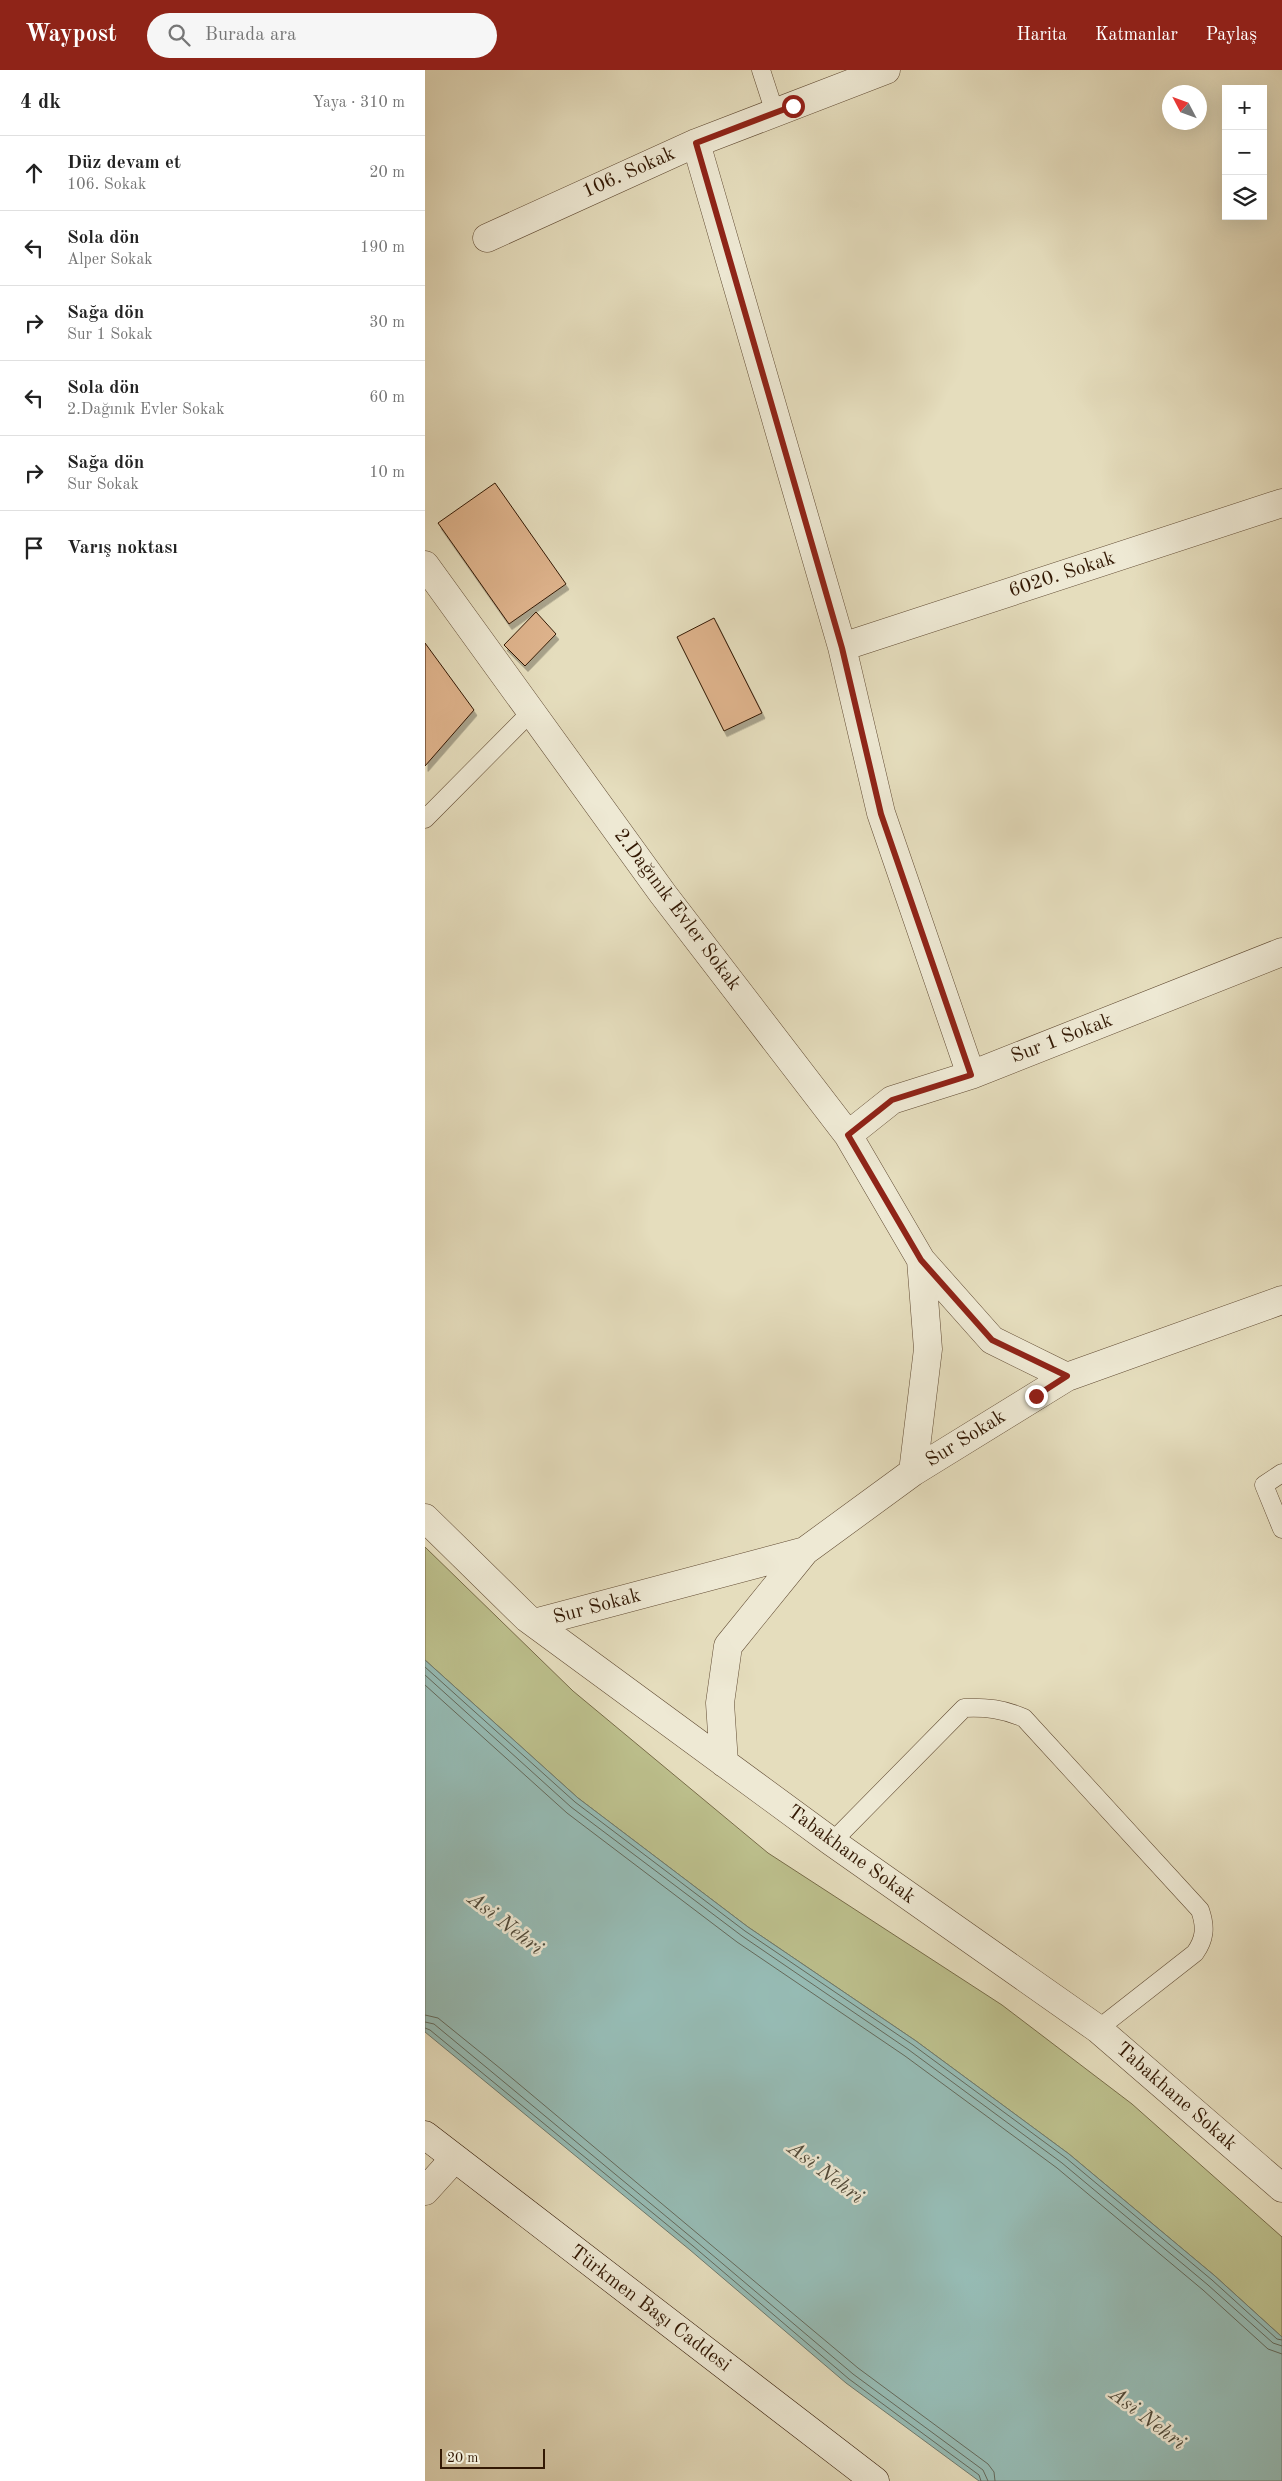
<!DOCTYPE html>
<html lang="tr">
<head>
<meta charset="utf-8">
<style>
  body { margin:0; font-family:"Old Standard TT",serif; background:#f6f6f6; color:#222 }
  .controls { position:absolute; right:15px; top:15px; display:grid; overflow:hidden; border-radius:0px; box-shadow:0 5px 20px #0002 }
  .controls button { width:45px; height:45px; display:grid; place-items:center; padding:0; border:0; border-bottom:1px solid #e0e0e0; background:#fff; color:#222; font:25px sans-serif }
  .compass { position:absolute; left:737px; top:15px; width:45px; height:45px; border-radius:50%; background:#fff; box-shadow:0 5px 20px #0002; rotate:311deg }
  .scale { position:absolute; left:15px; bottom:12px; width:105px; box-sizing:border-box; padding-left:5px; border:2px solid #331904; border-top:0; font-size:14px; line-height:18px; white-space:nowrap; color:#331904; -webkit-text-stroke:4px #eee9d4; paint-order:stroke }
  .stop { position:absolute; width:15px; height:15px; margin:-11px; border:4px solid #8f2418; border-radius:50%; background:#fff }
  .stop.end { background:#8f2418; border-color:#fff; box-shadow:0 1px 5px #0008 }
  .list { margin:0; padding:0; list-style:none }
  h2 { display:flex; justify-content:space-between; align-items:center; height:65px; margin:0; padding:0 20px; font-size:21px }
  h2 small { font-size:16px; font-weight:400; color:#767676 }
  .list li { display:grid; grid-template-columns:32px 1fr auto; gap:15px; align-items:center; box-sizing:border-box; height:75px; padding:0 20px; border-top:1px solid #e0e0e0 }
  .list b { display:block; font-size:19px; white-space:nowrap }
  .list p { margin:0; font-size:16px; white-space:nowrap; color:#767676 }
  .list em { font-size:16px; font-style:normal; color:#767676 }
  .icon { flex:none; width:28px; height:28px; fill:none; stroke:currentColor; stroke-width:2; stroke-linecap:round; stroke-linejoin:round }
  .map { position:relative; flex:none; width:857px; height:2411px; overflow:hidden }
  header { display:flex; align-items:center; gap:30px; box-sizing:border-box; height:70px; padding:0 25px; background:#8f2418; color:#fff }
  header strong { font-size:24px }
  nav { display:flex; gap:28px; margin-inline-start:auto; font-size:18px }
  .search { width:350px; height:45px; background:#f6f6f6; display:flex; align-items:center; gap:12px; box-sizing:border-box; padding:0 18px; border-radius:28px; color:#767676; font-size:19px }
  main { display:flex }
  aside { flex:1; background:#fff }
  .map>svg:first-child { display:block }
  .green { fill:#bcbf8c; stroke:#786c48 }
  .water { fill:#96bbb4; stroke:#6e7a6e }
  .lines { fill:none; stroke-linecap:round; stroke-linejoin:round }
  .shore { stroke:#646a5c; stroke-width:1 }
  .building { fill:#deb38c; stroke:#331904; filter:url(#shadow) }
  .lane-casing { stroke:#604a32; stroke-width:19 }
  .street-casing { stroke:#604a32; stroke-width:29 }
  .secondary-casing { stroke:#331904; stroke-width:29 }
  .lane { stroke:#eee9d4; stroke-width:18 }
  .street { stroke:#eee9d4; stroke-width:28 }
  .secondary { stroke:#eee9d4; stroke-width:28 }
  .route { stroke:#8f2418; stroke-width:6 }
  .labels { text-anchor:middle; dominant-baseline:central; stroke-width:5; stroke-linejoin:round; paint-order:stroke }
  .street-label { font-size:20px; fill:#331904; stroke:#eee9d4 }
  .water-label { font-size:21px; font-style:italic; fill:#514a39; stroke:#eee9d4 }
</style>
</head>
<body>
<header>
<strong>Waypost</strong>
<div class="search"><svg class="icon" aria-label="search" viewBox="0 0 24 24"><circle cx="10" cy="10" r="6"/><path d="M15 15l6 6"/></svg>Burada ara</div>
<nav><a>Harita</a><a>Katmanlar</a><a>Paylaş</a></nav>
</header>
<main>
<aside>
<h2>4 dk<small>Yaya · 310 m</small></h2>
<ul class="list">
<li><svg class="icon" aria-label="ahead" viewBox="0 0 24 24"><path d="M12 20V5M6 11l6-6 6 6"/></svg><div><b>Düz devam et</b><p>106. Sokak</p></div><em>20 m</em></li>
<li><svg class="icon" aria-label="left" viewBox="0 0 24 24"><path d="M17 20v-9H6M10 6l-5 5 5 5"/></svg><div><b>Sola dön</b><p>Alper Sokak</p></div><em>190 m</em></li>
<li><svg class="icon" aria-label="right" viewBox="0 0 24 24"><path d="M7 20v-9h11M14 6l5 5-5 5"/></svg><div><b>Sağa dön</b><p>Sur 1 Sokak</p></div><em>30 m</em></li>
<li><svg class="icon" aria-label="left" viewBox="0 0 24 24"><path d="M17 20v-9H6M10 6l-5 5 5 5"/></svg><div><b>Sola dön</b><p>2.Dağınık Evler Sokak</p></div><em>60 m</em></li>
<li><svg class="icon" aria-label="right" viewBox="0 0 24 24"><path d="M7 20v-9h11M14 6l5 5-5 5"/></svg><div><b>Sağa dön</b><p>Sur Sokak</p></div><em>10 m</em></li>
<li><svg class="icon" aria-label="arrive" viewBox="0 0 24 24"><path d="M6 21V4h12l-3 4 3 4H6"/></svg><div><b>Varış noktası</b></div></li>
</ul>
</aside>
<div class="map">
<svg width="857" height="2411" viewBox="0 0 857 2411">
  <defs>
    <filter id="shadow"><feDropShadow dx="3" dy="5.5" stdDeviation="0" flood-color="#0004"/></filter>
  </defs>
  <rect width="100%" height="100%" fill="#e5ddbd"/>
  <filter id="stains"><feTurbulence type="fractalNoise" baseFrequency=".004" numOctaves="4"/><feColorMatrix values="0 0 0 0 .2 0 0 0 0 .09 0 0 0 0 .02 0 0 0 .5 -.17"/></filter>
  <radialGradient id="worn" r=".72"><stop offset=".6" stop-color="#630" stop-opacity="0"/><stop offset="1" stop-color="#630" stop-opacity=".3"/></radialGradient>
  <path class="green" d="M 0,1477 L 148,1621 L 343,1783 L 577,1935 L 707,2034 L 857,2167 L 857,2267 L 790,2206 L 644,2084 L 491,1971 L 323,1857 L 153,1728 L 0,1590 Z"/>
  <path class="water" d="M 0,1590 L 153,1728 L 323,1857 L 491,1971 L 644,2084 L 790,2206 L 857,2267 L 857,2411 L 554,2411 L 421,2313 L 265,2180 L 0,1962 Z"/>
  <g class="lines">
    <path class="shore" d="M 0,1597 L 150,1732 L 320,1861 L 488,1975 L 641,2088 L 787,2210 L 852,2269 L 857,2270
      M 0,1605 L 146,1737 L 317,1866 L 484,1980 L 637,2093 L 783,2215 L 848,2273 L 857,2276
      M 0,1615 L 142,1743 L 312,1872 L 480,1986 L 632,2098 L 778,2220 L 843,2279 L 857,2284
      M 0,1945 L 13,1948 L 76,1999 L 433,2298 L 563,2394 L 569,2402 L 570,2411
      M 0,1952 L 9,1954 L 272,2172 L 428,2304 L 558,2400 L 563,2411
      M 0,1958 L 5,1960 L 268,2176 L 424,2309 L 554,2405 L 556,2411"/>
  </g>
  <path class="building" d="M 70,413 L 141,514 L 84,554 L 13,453 Z
    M 111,542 L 131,564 L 100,596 L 79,575 Z
    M 289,548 L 337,643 L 299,661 L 252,567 Z
    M 0,573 L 49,640 L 0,696 Z"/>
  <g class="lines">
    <g class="lane-casing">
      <path id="lane" d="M 336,0 L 350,43
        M 0,749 L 106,642
        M 857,1403 L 839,1415 L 857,1459
        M 407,1772 L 539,1638 C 561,1637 579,1639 599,1648 L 775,1840 C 781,1857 780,1869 770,1883 L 673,1959"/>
    </g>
    <g class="street-casing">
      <path id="street" d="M 271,73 L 417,577 L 456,743 L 546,1005
        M 62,168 L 271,73 L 461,0
        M 0,495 L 238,824 L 423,1065 L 496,1190 L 567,1270 L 642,1307
        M 417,577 L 857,433
        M 423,1065 L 467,1030 L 546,1005 L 857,882
        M 488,1402 L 503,1279 L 496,1190
        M 0,1448 L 102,1548 L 407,1772 L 673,1959 L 857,2118
        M 109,1553 L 380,1481 L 488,1402 L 642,1307 L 857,1230
        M 299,1693 L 295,1633 L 303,1576 L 380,1481
        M 0,2121 L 29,2089"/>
    </g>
    <g class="secondary-casing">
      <path id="secondary" d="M 0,2065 L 450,2411"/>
    </g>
    <use href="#lane" class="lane"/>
    <use href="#street" class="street"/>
    <use href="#secondary" class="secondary"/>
  </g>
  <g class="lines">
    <path class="route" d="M 368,36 L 271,73 L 417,578 L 456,744 L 546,1005 L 467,1030 L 423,1065 L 496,1190 L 567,1270 L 642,1306 L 611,1326"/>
  </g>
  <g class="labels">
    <g class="street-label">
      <text transform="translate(204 103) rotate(-24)">106. Sokak</text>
      <text transform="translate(637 505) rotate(-18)">6020. Sokak</text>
      <text transform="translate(252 840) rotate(53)">2.Dağınık Evler Sokak</text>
      <text transform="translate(637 969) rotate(-21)">Sur 1 Sokak</text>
      <text transform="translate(541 1369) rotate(-32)">Sur Sokak</text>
      <text transform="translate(172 1537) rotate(-15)">Sur Sokak</text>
      <text transform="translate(426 1785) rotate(36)">Tabakhane Sokak</text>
      <text transform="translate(751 2027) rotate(41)">Tabakhane Sokak</text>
      <text transform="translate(225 2239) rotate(37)">Türkmen Başı Caddesi</text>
    </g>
    <g class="water-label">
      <text transform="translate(80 1854) rotate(38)">Asi Nehri</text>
      <text transform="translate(400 2103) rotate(37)">Asi Nehri</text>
      <text transform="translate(722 2349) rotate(37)">Asi Nehri</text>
    </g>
  </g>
  <rect width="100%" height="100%" filter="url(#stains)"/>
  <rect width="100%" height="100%" fill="url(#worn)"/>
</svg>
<div class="controls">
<button>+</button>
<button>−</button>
<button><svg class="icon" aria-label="layers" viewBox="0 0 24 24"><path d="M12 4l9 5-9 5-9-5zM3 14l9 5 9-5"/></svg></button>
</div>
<svg class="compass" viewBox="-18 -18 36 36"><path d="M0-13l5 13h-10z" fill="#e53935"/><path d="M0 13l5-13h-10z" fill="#767676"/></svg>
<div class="scale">20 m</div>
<div class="stop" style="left:368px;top:36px"></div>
<div class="stop end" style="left:611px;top:1326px"></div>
</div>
</main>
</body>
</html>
